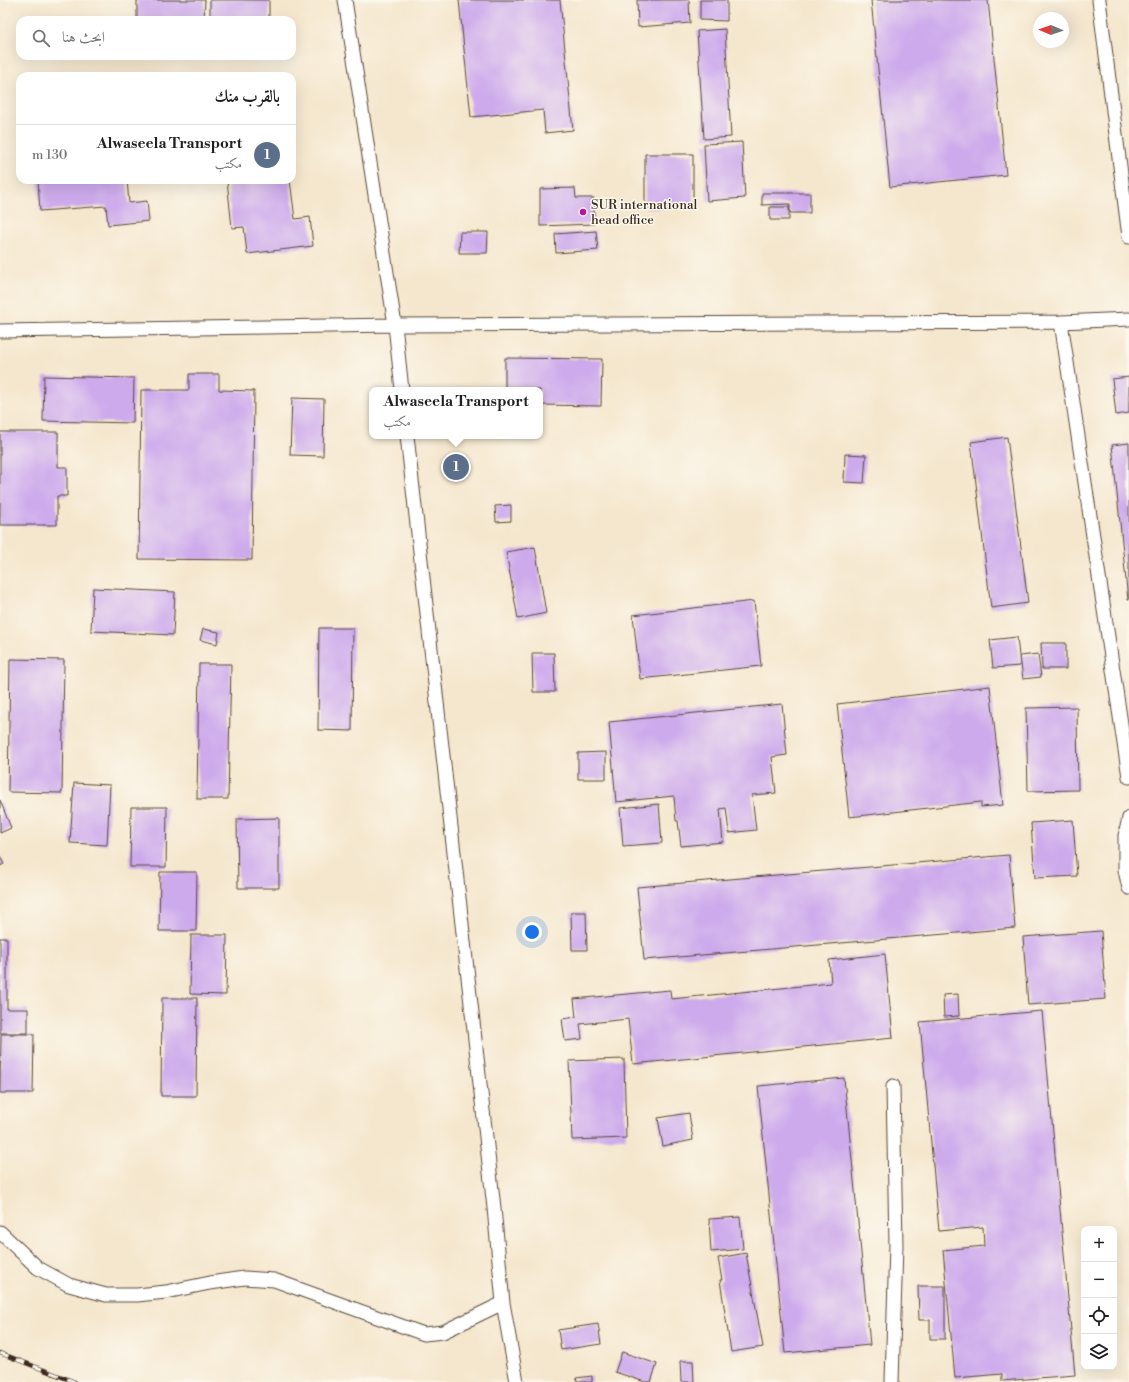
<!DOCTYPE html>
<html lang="ar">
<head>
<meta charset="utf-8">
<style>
  body { margin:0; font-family:"Libre Bodoni",Amiri,serif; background:#f6f6f6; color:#202124; direction:rtl }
  .controls { position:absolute; right:12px; bottom:12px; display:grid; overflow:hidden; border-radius:8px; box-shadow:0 4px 16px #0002 }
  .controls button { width:36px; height:36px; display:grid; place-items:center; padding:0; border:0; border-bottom:1px solid #e0e0e0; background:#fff; color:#202124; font:20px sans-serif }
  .compass { position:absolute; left:1033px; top:12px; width:36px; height:36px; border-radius:50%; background:#fff; box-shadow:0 4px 16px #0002; rotate:272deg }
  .you { position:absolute; left:532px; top:932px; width:14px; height:14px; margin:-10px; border:3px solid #fff; border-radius:50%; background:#1a73e8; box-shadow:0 0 0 6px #1a73e833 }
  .badge { display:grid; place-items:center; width:26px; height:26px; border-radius:50%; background:#1a73e8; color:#fff; font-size:13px; font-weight:700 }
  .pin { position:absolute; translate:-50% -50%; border:2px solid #fff; box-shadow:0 1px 4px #0006 }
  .popup { position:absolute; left:369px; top:387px; width:174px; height:52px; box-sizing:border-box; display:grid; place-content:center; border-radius:8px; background:#fff; filter:drop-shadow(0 1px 3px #0005); font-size:13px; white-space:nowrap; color:#757577 }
  .popup b { font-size:15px; color:#202124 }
  .popup::after { content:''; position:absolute; left:50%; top:100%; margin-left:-8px; border:8px solid transparent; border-top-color:#fff }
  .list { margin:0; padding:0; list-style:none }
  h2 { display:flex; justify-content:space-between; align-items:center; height:52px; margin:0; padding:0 16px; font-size:17px }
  h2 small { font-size:13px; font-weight:400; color:#757577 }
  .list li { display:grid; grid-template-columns:26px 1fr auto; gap:12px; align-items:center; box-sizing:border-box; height:60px; padding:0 16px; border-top:1px solid #e0e0e0 }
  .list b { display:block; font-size:15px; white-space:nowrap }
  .list p { margin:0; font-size:13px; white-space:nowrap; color:#757577 }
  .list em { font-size:13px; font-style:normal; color:#757577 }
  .icon { flex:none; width:22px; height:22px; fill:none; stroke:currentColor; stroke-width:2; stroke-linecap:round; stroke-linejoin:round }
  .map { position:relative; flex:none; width:1129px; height:1382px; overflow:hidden; direction:ltr }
  .search { position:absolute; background:#fff; box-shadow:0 4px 16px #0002; left:16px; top:16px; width:280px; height:44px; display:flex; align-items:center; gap:10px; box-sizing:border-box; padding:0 14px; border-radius:12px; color:#757577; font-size:15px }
  .panel { position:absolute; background:#fff; box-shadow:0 4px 16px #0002; left:16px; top:72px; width:280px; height:112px; border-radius:12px; direction:rtl }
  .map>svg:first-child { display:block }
  .building { fill:#cdaaec }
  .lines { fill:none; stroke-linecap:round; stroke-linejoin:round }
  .lane-casing { stroke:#574638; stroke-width:15 }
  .lane { stroke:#fff; stroke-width:13 }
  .rail-casing { stroke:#3b2a1e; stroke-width:4.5 }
  .rail { stroke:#fbf7ec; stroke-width:3; stroke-dasharray:9; stroke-linecap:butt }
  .poi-dot { fill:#b5179e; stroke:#fbf7ec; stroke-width:1.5 }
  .labels { text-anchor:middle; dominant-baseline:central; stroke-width:3; stroke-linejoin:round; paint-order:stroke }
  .poi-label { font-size:13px; fill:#3b2a1e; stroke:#fbf7ec; text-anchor:start }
</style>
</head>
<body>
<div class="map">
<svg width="1129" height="1382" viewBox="0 0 1129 1382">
  <rect width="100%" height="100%" fill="#fbf7ec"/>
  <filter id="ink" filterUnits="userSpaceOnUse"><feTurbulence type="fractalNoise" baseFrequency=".025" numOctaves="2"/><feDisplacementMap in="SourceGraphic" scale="8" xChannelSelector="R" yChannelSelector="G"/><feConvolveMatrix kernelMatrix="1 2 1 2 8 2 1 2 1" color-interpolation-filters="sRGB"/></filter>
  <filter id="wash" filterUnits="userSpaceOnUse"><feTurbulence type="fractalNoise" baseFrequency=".012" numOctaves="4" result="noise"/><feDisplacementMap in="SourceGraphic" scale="16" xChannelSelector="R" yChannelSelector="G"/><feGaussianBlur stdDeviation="0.9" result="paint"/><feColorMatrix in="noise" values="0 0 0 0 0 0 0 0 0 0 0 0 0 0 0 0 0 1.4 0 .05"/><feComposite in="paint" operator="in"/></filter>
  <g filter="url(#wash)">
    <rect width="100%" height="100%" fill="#f5e7ce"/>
    <g id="blocks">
      <path class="building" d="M 137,0 L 205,0 L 204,20 L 137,20 Z
        M 210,0 L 269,0 L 269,20 L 210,20 Z
        M 459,0 L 560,0 L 573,130 L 545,133 L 543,110 L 471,117 Z
        M 637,0 L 689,0 L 690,23 L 638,27 Z
        M 700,0 L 727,0 L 727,21 L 700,20 Z
        M 871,0 L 988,0 L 1006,175 L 890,187 Z
        M 725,29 L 731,137 L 704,139 L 697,31 Z
        M 742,142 L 745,198 L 707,201 L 704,144 Z
        M 645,154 L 693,154 L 693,209 L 645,209 Z
        M 38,180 L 127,180 L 129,203 L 147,201 L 149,221 L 108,225 L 106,206 L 40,211 Z
        M 227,180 L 290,180 L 295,219 L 310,217 L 313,246 L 247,254 L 244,227 L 232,228 Z
        M 575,188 L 576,198 L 594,198 L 594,224 L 540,226 L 540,189 Z
        M 762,193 L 810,193 L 810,213 L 790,213 L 790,204 L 762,205 Z
        M 770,207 L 789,207 L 789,220 L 770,220 Z
        M 596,231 L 598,250 L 556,253 L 555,234 Z
        M 460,232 L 488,232 L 487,253 L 459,253 Z
        M 505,358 L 602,359 L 601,406 L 540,405 L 540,390 L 505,390 Z
        M 189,374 L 219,374 L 219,390 L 254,391 L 252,560 L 139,559 L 141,390 L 189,390 Z
        M 44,376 L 134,378 L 133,423 L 43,421 Z
        M 1129,377 L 1129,413 L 1116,415 L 1112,379 Z
        M 292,398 L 324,399 L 323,456 L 290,455 Z
        M 0,432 L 58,432 L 58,467 L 67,467 L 67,496 L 57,496 L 57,525 L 0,525 Z
        M 1007,437 L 1028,603 L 991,608 L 971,442 Z
        M 1129,443 L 1129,600 L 1128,600 L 1112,445 Z
        M 845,454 L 866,455 L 864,483 L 844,482 Z
        M 511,505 L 511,521 L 496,522 L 495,506 Z
        M 535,547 L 546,613 L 518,619 L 506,552 Z
        M 93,588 L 175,592 L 173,635 L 91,631 Z
        M 754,601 L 761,666 L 640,679 L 633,615 Z
        M 319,628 L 353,628 L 352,731 L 318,730 Z
        M 203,629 L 219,632 L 217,644 L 200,640 Z
        M 1017,637 L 1020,666 L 993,668 L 990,640 Z
        M 1041,643 L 1066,643 L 1066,669 L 1042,669 Z
        M 532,653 L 554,653 L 555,692 L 533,692 Z
        M 1038,654 L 1041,677 L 1023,679 L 1020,656 Z
        M 10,659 L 64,660 L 62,793 L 8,792 Z
        M 199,664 L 231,664 L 228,799 L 197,799 Z
        M 990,686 L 1003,805 L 981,807 L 981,802 L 849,817 L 837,704 Z
        M 782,704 L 787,755 L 772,757 L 776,793 L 752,795 L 756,830 L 729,833 L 726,808 L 720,809 L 723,842 L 681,846 L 678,821 L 676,821 L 674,796 L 616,802 L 609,722 Z
        M 1077,707 L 1078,790 L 1028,791 L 1026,708 Z
        M 606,752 L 606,779 L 578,779 L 578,753 Z
        M 74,783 L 110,785 L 107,845 L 70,843 Z
        M 0,800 L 11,828 L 0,833 Z
        M 659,804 L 662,843 L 623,846 L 620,808 Z
        M 131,807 L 167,807 L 166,867 L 130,867 Z
        M 279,818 L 279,888 L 238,888 L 237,819 Z
        M 1073,820 L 1077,876 L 1035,878 L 1031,823 Z
        M 1009,855 L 1015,928 L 644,960 L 637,887 Z
        M 0,856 L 4,864 L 0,866 Z
        M 160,872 L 197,872 L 196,931 L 159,931 Z
        M 571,912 L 586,912 L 587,950 L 572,950 Z
        M 1101,931 L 1106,999 L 1028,1005 L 1023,937 Z
        M 191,935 L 227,935 L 226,995 L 190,994 Z
        M 0,938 L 7,938 L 7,1009 L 28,1009 L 28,1033 L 0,1033 Z
        M 885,954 L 893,1038 L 633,1064 L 628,1019 L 580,1024 L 582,1039 L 565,1041 L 562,1019 L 576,1017 L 574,999 L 670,990 L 671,999 L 831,983 L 829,960 Z
        M 958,994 L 959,1016 L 944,1017 L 943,995 Z
        M 162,998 L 197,998 L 196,1096 L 161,1096 Z
        M 1042,1011 L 1075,1375 L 1002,1381 L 1002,1374 L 955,1378 L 943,1250 L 984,1246 L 983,1227 L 939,1231 L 920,1022 Z
        M 1,1034 L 34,1034 L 33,1093 L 0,1093 Z
        M 624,1059 L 626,1138 L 572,1140 L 569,1061 Z
        M 844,1078 L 870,1345 L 785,1353 L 758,1086 Z
        M 689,1113 L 693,1140 L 663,1146 L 658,1118 Z
        M 740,1217 L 743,1249 L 711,1252 L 709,1219 Z
        M 746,1253 L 763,1347 L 731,1352 L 720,1280 L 722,1280 L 718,1258 Z
        M 918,1286 L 945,1286 L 945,1339 L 930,1339 L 930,1320 L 919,1320 Z
        M 598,1324 L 601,1344 L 561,1350 L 558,1330 Z
        M 622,1352 L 657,1364 L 651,1382 L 645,1382 L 615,1372 Z
        M 680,1361 L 693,1361 L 694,1382 L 681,1382 Z
        M 592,1376 L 592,1382 L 577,1382 L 576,1378 Z"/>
    </g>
  </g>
  <g filter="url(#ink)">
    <use href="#blocks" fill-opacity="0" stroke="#574638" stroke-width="1"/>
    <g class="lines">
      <g class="lane-casing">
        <path id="lane" d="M 345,0 L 395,325 L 402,390
          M 1099,0 L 1129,237
          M 1061,322 L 1129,777
          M 0,331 L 395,325 L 1061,322 L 1129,319
          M 407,436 L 494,1208 L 503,1303 L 517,1382
          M 1129,818 L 1125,836 L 1125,870 L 1129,888
          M 0,1232 L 38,1268 L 69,1285 L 106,1295 L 137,1295 L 166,1292 L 210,1283 L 244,1278 L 274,1280 L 424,1334 L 443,1332 L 503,1303
          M 892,1382 L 896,1245 L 893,1086"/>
      </g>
      <use href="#lane" class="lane"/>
      <g class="rail-casing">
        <path id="rail" d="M 0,1353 L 75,1382"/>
      </g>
      <use href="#rail" class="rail"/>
    </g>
  </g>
  <circle class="poi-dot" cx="583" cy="212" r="4"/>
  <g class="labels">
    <g class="poi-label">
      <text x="591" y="205">SUR international<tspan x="591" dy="15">head office</tspan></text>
    </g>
  </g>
</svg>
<div class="controls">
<button>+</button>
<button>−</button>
<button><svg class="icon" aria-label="locate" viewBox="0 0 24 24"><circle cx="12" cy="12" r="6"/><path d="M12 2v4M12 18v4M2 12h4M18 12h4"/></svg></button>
<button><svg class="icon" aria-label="layers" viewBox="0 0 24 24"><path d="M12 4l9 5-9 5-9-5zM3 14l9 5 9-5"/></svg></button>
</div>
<svg class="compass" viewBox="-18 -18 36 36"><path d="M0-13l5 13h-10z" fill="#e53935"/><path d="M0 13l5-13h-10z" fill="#757577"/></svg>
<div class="you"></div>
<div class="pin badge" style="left:456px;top:467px;background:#5c6f8a">1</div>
<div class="popup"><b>Alwaseela Transport</b>مكتب</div>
<div class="search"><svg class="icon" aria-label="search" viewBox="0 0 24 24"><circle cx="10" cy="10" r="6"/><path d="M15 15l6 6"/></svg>ابحث هنا</div>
<section class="panel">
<h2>بالقرب منك<small></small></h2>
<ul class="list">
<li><span class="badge" style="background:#5c6f8a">1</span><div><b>Alwaseela Transport</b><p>مكتب</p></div><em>130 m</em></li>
</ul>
</section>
</div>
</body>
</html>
